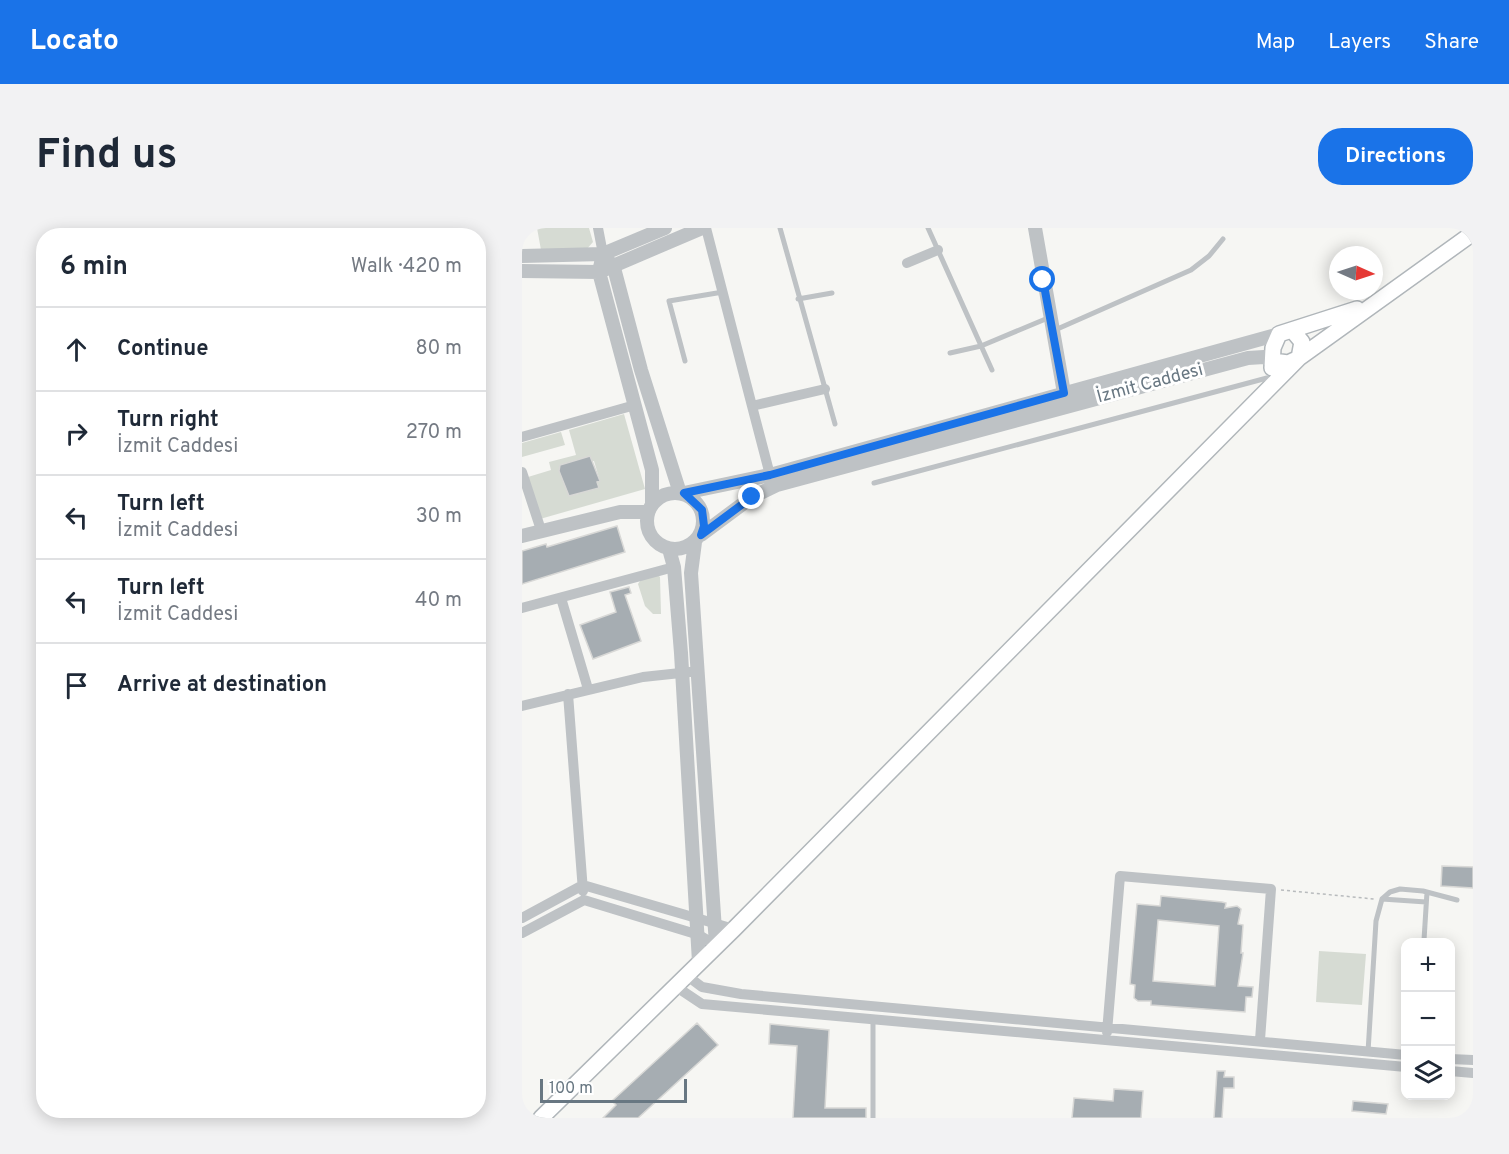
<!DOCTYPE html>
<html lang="en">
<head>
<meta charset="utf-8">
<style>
  body { margin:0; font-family:Overpass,sans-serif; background:#f2f2f3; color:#1f2937 }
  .controls { position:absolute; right:18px; bottom:18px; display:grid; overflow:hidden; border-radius:12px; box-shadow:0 3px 15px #0003 }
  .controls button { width:54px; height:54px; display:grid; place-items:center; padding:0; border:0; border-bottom:2px solid #e0e1e3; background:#fff; color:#1f2937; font:30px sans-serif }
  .compass { position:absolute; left:807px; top:18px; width:54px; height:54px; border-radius:50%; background:#fff; box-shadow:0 3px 15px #0003; rotate:93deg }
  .scale { position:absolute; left:18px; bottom:15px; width:147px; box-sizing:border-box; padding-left:6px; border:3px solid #687782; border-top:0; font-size:16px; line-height:21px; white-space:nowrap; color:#687782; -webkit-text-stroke:4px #fff; paint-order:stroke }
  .stop { position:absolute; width:18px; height:18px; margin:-14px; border:4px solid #1a73e8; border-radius:50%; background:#fff }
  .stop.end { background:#1a73e8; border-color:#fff; box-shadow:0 2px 6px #0008 }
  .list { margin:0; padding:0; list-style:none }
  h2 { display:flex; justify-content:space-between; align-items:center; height:78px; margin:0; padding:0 24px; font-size:26px }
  h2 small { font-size:20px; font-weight:400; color:#747a83 }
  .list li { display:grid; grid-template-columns:39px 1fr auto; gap:18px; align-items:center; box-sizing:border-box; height:84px; padding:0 24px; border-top:2px solid #e0e1e3 }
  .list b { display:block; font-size:22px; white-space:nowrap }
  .list p { margin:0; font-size:20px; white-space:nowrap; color:#747a83 }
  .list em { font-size:20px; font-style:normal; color:#747a83 }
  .icon { flex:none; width:33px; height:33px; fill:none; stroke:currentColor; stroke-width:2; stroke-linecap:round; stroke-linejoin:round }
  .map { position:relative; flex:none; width:951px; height:890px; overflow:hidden; border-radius:24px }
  header { display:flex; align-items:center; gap:36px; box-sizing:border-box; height:84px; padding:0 30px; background:#1a73e8; color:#fff }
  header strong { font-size:28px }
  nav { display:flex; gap:33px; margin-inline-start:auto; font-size:21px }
  .intro { display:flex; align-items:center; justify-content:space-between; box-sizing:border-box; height:144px; padding:0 36px }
  h1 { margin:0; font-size:42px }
  .button { padding:15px 27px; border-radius:24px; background:#1a73e8; color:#fff; font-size:21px; font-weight:700 }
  main { display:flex; gap:36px; padding:0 36px }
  aside { flex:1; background:#fff; border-radius:24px; box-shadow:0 3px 15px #0003 }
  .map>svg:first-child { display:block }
  .green { fill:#d6dbd3; fill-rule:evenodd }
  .building { fill:#a6adb2; stroke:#d8d8d6; stroke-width:1.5; fill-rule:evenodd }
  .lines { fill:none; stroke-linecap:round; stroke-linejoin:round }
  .secondary-casing { stroke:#b0b6ba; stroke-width:18 }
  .path { stroke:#b8bbbd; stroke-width:1.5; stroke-dasharray:3 3; stroke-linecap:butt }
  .service { stroke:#bec2c5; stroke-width:5 }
  .minor { stroke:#bec2c5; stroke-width:10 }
  .tertiary { stroke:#bec2c5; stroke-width:14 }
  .secondary { stroke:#fff; stroke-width:15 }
  .route { stroke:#1a73e8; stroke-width:8 }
  .labels { text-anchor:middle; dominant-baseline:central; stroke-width:6; stroke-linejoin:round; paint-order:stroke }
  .street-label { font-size:18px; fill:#687782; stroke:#fff }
</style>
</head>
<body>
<header>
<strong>Locato</strong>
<nav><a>Map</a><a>Layers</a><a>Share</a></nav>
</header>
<div class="intro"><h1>Find us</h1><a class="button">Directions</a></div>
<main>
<aside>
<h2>6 min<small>Walk · 420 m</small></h2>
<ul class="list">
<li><svg class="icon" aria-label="ahead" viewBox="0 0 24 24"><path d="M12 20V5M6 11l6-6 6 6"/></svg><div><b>Continue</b></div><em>80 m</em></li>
<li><svg class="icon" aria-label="right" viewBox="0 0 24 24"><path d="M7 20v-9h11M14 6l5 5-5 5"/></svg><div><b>Turn right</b><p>İzmit Caddesi</p></div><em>270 m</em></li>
<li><svg class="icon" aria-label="left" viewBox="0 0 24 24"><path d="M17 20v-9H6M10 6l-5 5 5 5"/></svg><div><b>Turn left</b><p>İzmit Caddesi</p></div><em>30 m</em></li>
<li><svg class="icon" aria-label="left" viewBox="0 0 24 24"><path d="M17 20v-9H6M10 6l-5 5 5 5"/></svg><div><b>Turn left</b><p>İzmit Caddesi</p></div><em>40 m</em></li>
<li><svg class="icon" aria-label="arrive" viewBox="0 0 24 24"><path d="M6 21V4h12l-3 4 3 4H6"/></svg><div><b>Arrive at destination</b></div></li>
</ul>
</aside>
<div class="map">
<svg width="951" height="890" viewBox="0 0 951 890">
  <rect width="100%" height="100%" fill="#f6f6f3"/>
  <path class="green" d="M 15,0 L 67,0 L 71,14 L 64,22 L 19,22 Z
    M 102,186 L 123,261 L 18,291 L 6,249 L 29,242 L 27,234 L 54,227 L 47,202 ZM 72,233 L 78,253 L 75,254 L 77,260 L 69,262 L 67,258 L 55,262 L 56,266 L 47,268 L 37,243 L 38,237 Z
    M 39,204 L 43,217 L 0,229 L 0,215 Z
    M 135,346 L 138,349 L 139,386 L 131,386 L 123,378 L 116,356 L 120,350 Z
    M 797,723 L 844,726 L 840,777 L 794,774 Z"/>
  <path class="building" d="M 68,228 L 78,253 L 75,254 L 77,260 L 47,268 L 37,243 L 38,237 Z
    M 95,298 L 103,324 L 0,356 L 0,323 L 24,316 L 25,319 Z
    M 107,359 L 109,365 L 103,367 L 119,413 L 71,431 L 58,397 L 94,384 L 88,364 Z
    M 920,638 L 951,639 L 951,660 L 919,658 Z
    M 639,668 L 700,674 L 704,675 L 703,680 L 715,678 L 719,681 L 716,696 L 721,697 L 719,725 L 721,725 L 716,758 L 731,759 L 730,769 L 724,769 L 723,784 L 629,777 L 629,773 L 616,773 L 612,770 L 613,757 L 608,756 L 615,676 L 638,678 ZM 636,692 L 697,698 L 693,758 L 631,753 Z
    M 175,795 L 196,817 L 116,890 L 81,890 L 94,877 L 90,873 Z
    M 248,796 L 307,802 L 303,880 L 344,880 L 344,890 L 271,890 L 275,818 L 247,816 Z
    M 695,843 L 703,843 L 702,849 L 712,849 L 712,860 L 702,860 L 700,890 L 692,890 Z
    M 592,861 L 621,863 L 619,890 L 550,890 L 552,870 L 591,873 Z
    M 831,873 L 866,876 L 864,886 L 830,883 Z"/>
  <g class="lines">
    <g class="secondary-casing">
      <path id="secondary" d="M 751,133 L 766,135 L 777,130 L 951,5
        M 750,140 L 751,120 L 757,106 L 835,81
        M 19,890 L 212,701 L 777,130 L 780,114 L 770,102"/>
    </g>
    <path class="path" d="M 759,662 L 852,671"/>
    <path class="service" d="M 258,0 L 313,196
      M 406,0 L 470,142
      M 276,71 L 310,65
      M 533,102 L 669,42 L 687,28 L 701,11
      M 428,125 L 459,118 L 526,90
      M 163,133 L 147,73 L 201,64
      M 352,255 L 745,150
      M 860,671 L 904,674
      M 902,712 L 905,664
      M 846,824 L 854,693 L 860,671 L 868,664 L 878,661 L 901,663 L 935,672
      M 351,890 L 351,792"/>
    <path class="minor" d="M 76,0 L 81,26
      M 184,0 L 230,178
      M 385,35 L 416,22
      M 0,209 L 113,177
      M 0,244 L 19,302
      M 248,247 L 230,178 L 303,161
      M 39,370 L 66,461
      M 0,380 L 152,339
      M 46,466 L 61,663
      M 0,478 L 121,449 L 177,443
      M 0,690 L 61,657 L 212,701
      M 0,705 L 62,672 L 177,707 L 194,717
      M 164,747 L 180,759 L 219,766 L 884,827
      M 153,758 L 180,776 L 884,839
      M 585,804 L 598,648 L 749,661 L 738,812
      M 928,831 L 951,832
      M 928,843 L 951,845"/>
    <path class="tertiary" d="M 513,0 L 542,165
      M 81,26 L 77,44 L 130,242 L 130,277
      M 81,26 L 92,40 L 119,142 L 158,265
      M 0,28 L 81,26 L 143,0
      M 0,43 L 77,44 L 180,0
      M125 293a28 28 0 1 1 56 0a28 28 0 1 1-56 0Z
      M 162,265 L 248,247 L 757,106
      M 179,307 L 230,269 L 255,257 L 726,130 L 742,129 L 751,133
      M 0,308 L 98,284 L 126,284
      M 173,314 L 169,345 L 194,717
      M 147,321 L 152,339 L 159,425 L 177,734"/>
    <use href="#secondary" class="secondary"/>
  </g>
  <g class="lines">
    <path class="route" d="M 230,269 L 179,307 L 182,298 L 180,282 L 162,265 L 248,247 L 542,165 L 521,52"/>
  </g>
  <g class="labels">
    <g class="street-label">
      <text transform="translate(628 156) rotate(-15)">İzmit Caddesi</text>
    </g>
  </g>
</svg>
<div class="controls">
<button>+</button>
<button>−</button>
<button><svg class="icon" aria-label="layers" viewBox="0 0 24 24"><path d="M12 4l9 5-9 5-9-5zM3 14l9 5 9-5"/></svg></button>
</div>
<svg class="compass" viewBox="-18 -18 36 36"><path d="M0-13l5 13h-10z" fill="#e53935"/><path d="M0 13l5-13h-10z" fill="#747a83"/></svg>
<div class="scale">100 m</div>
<div class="stop" style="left:521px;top:52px"></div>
<div class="stop end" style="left:230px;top:269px"></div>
</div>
</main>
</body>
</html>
